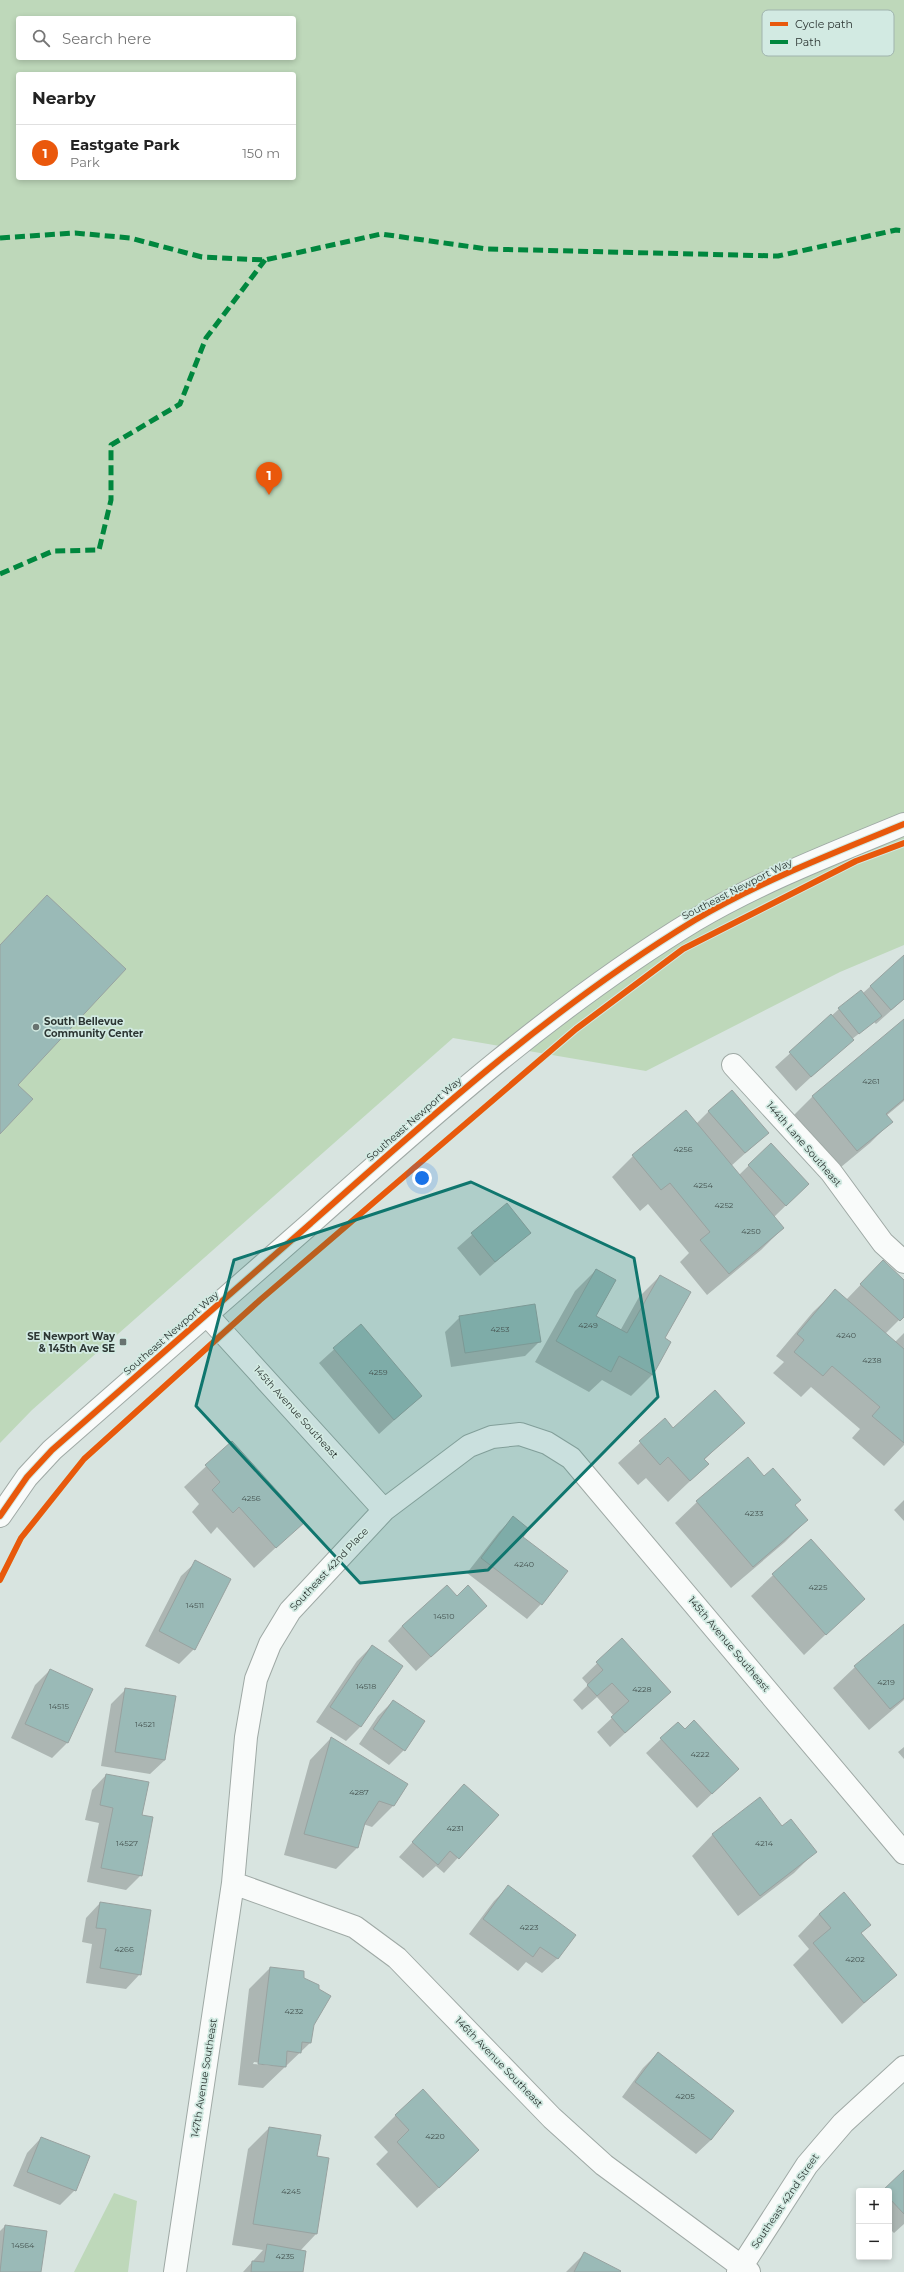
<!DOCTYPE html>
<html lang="en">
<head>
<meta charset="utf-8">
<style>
  body { margin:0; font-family:Montserrat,sans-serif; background:#f2f2f2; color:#222 }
  .controls { position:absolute; right:12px; bottom:12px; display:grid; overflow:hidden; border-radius:4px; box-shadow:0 2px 6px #0003 }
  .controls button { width:36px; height:36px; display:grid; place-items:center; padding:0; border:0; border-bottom:1px solid #e0e0e0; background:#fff; color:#222; font:20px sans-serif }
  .you { position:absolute; left:422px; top:1178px; width:14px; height:14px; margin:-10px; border:3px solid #fff; border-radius:50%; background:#1a73e8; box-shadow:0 0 0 6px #1a73e833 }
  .badge { display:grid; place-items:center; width:26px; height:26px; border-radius:50%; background:#ea580c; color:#fff; font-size:13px; font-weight:700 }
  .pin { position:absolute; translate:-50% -33px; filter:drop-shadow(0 1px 2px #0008) }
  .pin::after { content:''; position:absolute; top:21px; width:14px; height:12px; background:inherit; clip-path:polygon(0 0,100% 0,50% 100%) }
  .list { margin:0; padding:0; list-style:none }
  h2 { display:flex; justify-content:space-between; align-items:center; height:52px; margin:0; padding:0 16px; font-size:17px }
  h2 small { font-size:13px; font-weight:400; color:#767676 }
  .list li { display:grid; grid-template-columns:26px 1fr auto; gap:12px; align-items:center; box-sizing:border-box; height:56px; padding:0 16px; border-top:1px solid #e0e0e0 }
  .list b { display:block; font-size:15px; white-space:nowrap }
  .list p { margin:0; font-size:13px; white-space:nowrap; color:#767676 }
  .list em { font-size:13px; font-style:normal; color:#767676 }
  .icon { flex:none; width:22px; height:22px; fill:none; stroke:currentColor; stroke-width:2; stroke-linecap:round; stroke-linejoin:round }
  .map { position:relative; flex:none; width:904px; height:2272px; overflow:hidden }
  .search { position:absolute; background:#fff; box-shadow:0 2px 6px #0003; left:16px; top:16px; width:280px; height:44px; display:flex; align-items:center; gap:10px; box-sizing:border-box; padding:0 14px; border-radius:4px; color:#767676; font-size:15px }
  .panel { position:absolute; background:#fff; box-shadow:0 2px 6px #0003; left:16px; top:72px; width:280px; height:108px; border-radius:4px }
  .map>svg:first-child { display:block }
  .green { fill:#bed8ba; fill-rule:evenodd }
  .shadow { fill:#0003; fill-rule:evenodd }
  .building { fill:#9abab7; stroke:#98a2a0 }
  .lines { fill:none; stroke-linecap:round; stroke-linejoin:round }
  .minor-casing { stroke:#9fa9a5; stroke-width:24 }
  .major-casing { stroke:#9fa9a5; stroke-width:24 }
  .minor { stroke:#f9fbfa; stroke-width:22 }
  .major { stroke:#f9fbfa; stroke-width:22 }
  .quiet { stroke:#00873e; stroke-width:5; stroke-dasharray:10 5; stroke-linecap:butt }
  .cycleway-casing { stroke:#d2eae2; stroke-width:8 }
  .cycleway { stroke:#e8590c; stroke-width:6 }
  .marked { fill:#0f766e; fill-opacity:0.2; stroke:#0f766e; stroke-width:3; stroke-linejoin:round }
  .poi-dot { fill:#687370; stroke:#d2eae2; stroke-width:1.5 }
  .labels { text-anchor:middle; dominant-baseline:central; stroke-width:3.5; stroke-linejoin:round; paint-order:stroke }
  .number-label { font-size:8px; fill:#485754 }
  .street-label { font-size:10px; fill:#2c3633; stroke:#d2eae2 }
  .poi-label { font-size:10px; font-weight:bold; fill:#2c3633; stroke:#d2eae2; text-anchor:start }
  .key { fill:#d2eae2; stroke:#a0b4ae; stroke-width:1 }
  .key-label { font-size:11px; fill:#2c3633 }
</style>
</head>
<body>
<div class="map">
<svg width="904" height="2272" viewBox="0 0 904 2272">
  <rect width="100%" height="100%" fill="#d8e4e0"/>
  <path class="green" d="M 0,0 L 904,0 L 904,945 L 840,972 L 646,1071 L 453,1038 L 32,1410 L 0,1443 ZM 18,18 L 294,18 L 294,58 L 18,58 ZM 18,74 L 294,74 L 294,178 L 18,178 Z
    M 114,2193 L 137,2201 L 128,2272 L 74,2272 Z"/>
  <path class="shadow" d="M 47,896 L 16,1085 L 0,1132 L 0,945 Z
    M 904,956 L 904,999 L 876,1024 L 874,1022 L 852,1039 L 796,1091 L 775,1067 L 839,1009 L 863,993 Z
    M 904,1020 L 904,1101 L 886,1116 L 891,1122 L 870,1143 L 835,1172 L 791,1118 L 812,1097 Z
    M 709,1111 L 768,1133 L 731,1166 L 739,1175 L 771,1144 L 808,1184 L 774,1217 L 783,1228 L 761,1250 L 707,1295 L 680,1262 L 689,1253 L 648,1204 L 640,1211 L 612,1177 L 633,1156 L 696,1124 Z
    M 507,1204 L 530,1232 L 480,1276 L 457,1248 Z
    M 596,1270 L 594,1316 L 620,1331 L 639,1297 L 660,1276 L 663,1339 L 670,1343 L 652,1375 L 631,1396 L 602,1380 L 589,1392 L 535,1362 L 575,1291 Z
    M 869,1276 L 904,1281 L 904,1315 L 885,1334 L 895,1342 L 904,1333 L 904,1445 L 884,1466 L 852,1438 L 860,1429 L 811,1387 L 801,1397 L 773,1373 L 784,1362 L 776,1356 L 813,1312 L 835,1291 L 846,1300 Z
    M 460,1317 L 540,1341 L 525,1356 L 451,1367 L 445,1332 Z
    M 361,1325 L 421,1396 L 379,1434 L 319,1363 Z
    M 665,1420 L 673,1429 L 743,1422 L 704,1460 L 708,1464 L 668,1502 L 646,1478 L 638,1485 L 618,1463 Z
    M 232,1442 L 303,1522 L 254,1568 L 217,1527 L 211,1534 L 192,1512 L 199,1504 L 184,1487 Z
    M 764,1477 L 794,1505 L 807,1520 L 785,1542 L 731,1588 L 675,1523 L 697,1502 Z
    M 904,1500 L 904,1521 L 894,1510 Z
    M 513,1518 L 522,1537 L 541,1604 L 527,1619 L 467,1573 L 499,1532 Z
    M 810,1540 L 863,1599 L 804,1655 L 751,1596 Z
    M 196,1562 L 194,1649 L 179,1664 L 145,1646 L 181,1576 Z
    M 457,1597 L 486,1606 L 416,1671 L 388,1641 L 402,1626 Z
    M 904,1626 L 904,1700 L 869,1730 L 833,1688 L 855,1667 Z
    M 622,1639 L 670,1692 L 610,1747 L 597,1732 L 614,1716 L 597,1697 L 582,1710 L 573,1700 L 588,1685 L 582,1678 Z
    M 372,1646 L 401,1666 L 360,1727 L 346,1741 L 316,1722 L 357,1661 Z
    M 50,1670 L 92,1690 L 67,1743 L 52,1758 L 11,1738 L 35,1685 Z
    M 126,1689 L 165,1760 L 150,1774 L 101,1766 L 111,1704 Z
    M 393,1701 L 404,1750 L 389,1765 L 359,1744 L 378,1716 Z
    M 685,1730 L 738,1769 L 697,1808 L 646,1753 L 661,1739 Z
    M 331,1738 L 393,1806 L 372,1827 L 363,1824 L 357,1848 L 336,1869 L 284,1855 L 310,1760 Z
    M 904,1747 L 904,1759 L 898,1752 Z
    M 106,1775 L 141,1816 L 141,1875 L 126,1890 L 87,1882 L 99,1823 L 85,1820 L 92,1790 Z
    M 464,1786 L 497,1815 L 444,1873 L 436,1866 L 423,1878 L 399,1857 Z
    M 782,1827 L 815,1852 L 794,1873 L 738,1916 L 692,1856 L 713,1834 Z
    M 508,1887 L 574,1935 L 557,1959 L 542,1973 L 526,1962 L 518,1971 L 469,1934 L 494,1901 Z
    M 100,1903 L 140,1974 L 126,1989 L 86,1983 L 92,1944 L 82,1942 L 86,1918 Z
    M 819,1914 L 870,1925 L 860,1934 L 895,1975 L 842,2024 L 793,1965 L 809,1949 L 798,1936 Z
    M 270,1968 L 303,1979 L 313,2025 L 310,2043 L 263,2088 L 238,2085 L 249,1989 ZM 254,2062 L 275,2065 L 274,2066 L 253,2064 Z
    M 658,2053 L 733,2111 L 711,2140 L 696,2154 L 622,2097 L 643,2068 Z
    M 396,2115 L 457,2171 L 417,2208 L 376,2164 L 388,2152 L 374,2137 Z
    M 269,2128 L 316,2157 L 328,2159 L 316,2234 L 300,2251 L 302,2272 L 243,2272 L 263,2250 L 232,2245 L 248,2149 Z
    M 41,2138 L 75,2190 L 60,2205 L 13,2186 L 27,2153 Z
    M 904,2172 L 904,2224 L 894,2233 L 889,2228 L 889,2191 L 884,2191 Z
    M 5,2226 L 45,2231 L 40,2272 L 0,2272 L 0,2231 Z
    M 584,2254 L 619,2272 L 566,2272 Z"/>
  <path class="building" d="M 47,895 L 126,969 L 18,1085 L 33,1099 L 0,1134 L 0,945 Z
    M 904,955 L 904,999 L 891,1010 L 870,986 Z
    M 861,990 L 882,1016 L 859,1034 L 838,1008 Z
    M 831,1014 L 854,1040 L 811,1077 L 789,1052 Z
    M 904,1019 L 904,1099 L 886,1114 L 893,1122 L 857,1151 L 812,1096 Z
    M 732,1090 L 769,1133 L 745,1153 L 708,1111 Z
    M 686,1110 L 784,1228 L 729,1274 L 700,1240 L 710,1232 L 670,1183 L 661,1190 L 632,1155 Z
    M 771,1143 L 809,1184 L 786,1206 L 748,1165 Z
    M 507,1203 L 531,1233 L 495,1262 L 471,1233 Z
    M 883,1260 L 904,1280 L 904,1317 L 900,1321 L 860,1284 Z
    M 596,1269 L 616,1280 L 596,1316 L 627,1333 L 660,1275 L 691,1292 L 665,1338 L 671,1342 L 653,1375 L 619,1356 L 611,1372 L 556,1341 Z
    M 835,1289 L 904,1349 L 904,1443 L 872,1416 L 880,1407 L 832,1366 L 823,1376 L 794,1352 L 804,1340 L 797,1334 Z
    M 535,1304 L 541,1342 L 465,1353 L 459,1316 Z
    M 361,1324 L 422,1396 L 394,1420 L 333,1348 Z
    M 715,1390 L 745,1423 L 704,1459 L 709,1464 L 690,1481 L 668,1457 L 660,1465 L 639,1441 L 665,1418 L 673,1428 Z
    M 232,1441 L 305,1522 L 276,1548 L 239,1507 L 233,1513 L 212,1490 L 220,1482 L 205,1465 Z
    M 748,1457 L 764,1476 L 773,1468 L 801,1500 L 795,1505 L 808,1520 L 753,1567 L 696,1501 Z
    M 513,1516 L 529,1529 L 523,1537 L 568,1571 L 542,1605 L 481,1558 Z
    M 811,1539 L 865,1599 L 826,1635 L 772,1574 Z
    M 195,1560 L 231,1579 L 195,1650 L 159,1631 Z
    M 447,1585 L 457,1596 L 468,1585 L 487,1606 L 431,1657 L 402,1626 Z
    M 904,1624 L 904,1698 L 890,1709 L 854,1666 Z
    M 622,1638 L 671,1692 L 625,1733 L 611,1717 L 629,1701 L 612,1683 L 597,1696 L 587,1685 L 603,1670 L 596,1662 Z
    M 372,1645 L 403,1666 L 361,1727 L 330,1707 Z
    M 50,1669 L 93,1689 L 68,1743 L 25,1724 Z
    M 125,1688 L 176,1696 L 165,1760 L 115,1752 Z
    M 393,1700 L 425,1721 L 405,1751 L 373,1729 Z
    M 694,1720 L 739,1769 L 712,1794 L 660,1738 L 678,1722 L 685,1729 Z
    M 331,1737 L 408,1784 L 394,1806 L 379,1801 L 365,1823 L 358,1848 L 304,1834 Z
    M 106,1774 L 149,1782 L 142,1815 L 153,1817 L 142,1876 L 101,1868 L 113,1808 L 100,1805 Z
    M 464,1784 L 499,1815 L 459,1859 L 450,1851 L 438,1865 L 412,1842 Z
    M 760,1797 L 782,1826 L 791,1819 L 817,1852 L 760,1896 L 712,1834 Z
    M 508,1885 L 576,1935 L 558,1959 L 540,1947 L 533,1957 L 483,1919 Z
    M 844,1892 L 871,1925 L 861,1933 L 897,1975 L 864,2003 L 813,1943 L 831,1928 L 819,1914 Z
    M 100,1902 L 151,1910 L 141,1975 L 100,1968 L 106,1929 L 96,1928 Z
    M 270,1967 L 304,1971 L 304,1978 L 319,1985 L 319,1989 L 331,1996 L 314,2025 L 311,2043 L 302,2042 L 301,2053 L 287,2051 L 286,2067 L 258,2064 Z
    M 658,2052 L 734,2111 L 711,2140 L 635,2082 Z
    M 423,2089 L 479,2150 L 439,2188 L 397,2142 L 409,2130 L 395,2115 Z
    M 269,2127 L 321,2135 L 317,2156 L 329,2158 L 317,2234 L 253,2224 Z
    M 41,2137 L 90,2156 L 76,2191 L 27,2172 Z
    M 904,2170 L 904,2214 L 889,2198 L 889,2191 L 882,2191 Z
    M 5,2225 L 47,2231 L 41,2272 L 0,2272 Z
    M 267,2244 L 306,2251 L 303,2272 L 251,2272 L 252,2261 L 264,2262 Z
    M 584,2252 L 621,2271 L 620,2272 L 574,2272 Z"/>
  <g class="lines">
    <g class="minor-casing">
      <path id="minor" d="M 733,1065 L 831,1172 L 883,1243 L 904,1262
        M 207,1315 L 384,1510
        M 233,1883 L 355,1927 L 397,1958 L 552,2118 L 604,2165 L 749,2272
        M 175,2272 L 233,1883 L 246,1737 L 256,1679 L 270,1644 L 290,1611 L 384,1510 L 469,1446 L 492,1437 L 520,1434 L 547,1443 L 571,1458 L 904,1853
        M 738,2272 L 807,2165 L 843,2123 L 904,2067"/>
    </g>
    <g class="major-casing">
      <path id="major" d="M 0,1516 L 27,1477 L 52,1450 C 138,1375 224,1300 310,1224 C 432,1115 555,1005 695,920 C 761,881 834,853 904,824"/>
    </g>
    <use href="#minor" class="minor"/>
    <use href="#major" class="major"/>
    <path class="quiet" d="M 0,238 L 75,233 L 130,238 L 202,257 L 265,260 L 381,234 L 487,249 L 778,256 L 896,230 L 904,231
      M 0,574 L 53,551 L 99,550 L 111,500 L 111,445 L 180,404 L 206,338 L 265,260"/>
    <g class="cycleway-casing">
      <path id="cycleway" d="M 0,1516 L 27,1477 L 52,1450 C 138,1375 224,1300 310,1224 C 432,1115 555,1005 695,920 C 761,881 834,853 904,824
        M 0,1580 L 21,1538 L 84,1459 L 260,1300 L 576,1029 L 683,949 L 856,861 L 904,843"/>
    </g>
    <use href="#cycleway" class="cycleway"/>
  </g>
  <path class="marked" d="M 471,1182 L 634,1258 L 658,1397 L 488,1570 L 360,1583 L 196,1406 L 234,1260 Z"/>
  <g class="poi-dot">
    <circle cx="36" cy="1027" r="4"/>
    <rect x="119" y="1338" width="8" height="8" rx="2"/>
  </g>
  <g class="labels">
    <g class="number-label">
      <text x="871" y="1081">4261</text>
      <text x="683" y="1149">4256</text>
      <text x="703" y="1185">4254</text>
      <text x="724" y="1205">4252</text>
      <text x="751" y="1231">4250</text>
      <text x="588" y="1325">4249</text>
      <text x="500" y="1329">4253</text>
      <text x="846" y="1335">4240</text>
      <text x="872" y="1360">4238</text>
      <text x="378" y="1372">4259</text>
      <text x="251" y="1498">4256</text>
      <text x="754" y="1513">4233</text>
      <text x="524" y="1564">4240</text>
      <text x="818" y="1587">4225</text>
      <text x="195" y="1605">14511</text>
      <text x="444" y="1616">14510</text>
      <text x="886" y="1682">4219</text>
      <text x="366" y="1686">14518</text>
      <text x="642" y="1689">4228</text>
      <text x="59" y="1706">14515</text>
      <text x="145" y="1724">14521</text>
      <text x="700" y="1754">4222</text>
      <text x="359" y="1792">4287</text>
      <text x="455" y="1828">4231</text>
      <text x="127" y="1843">14527</text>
      <text x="764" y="1843">4214</text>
      <text x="529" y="1927">4223</text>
      <text x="124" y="1949">4266</text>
      <text x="855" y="1959">4202</text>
      <text x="294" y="2011">4232</text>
      <text x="685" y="2096">4205</text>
      <text x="435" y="2136">4220</text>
      <text x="291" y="2191">4245</text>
      <text x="23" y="2245">14564</text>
      <text x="285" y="2256">4235</text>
    </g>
    <g class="street-label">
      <text transform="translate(737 889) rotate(-27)">Southeast Newport Way</text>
      <text transform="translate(414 1119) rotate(-41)">Southeast Newport Way</text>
      <text transform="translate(804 1144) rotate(49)">144th Lane Southeast</text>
      <text transform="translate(171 1333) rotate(-41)">Southeast Newport Way</text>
      <text transform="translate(296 1412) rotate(48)">145th Avenue Southeast</text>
      <text transform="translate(329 1569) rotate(-47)">Southeast 42nd Place</text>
      <text transform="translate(729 1644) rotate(50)">145th Avenue Southeast</text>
      <text transform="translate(499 2062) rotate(46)">146th Avenue Southeast</text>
      <text transform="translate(204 2078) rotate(-81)">147th Avenue Southeast</text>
      <text transform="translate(785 2201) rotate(-56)">Southeast 42nd Street</text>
    </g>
    <g class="poi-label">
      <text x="44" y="1021">South Bellevue<tspan x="44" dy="12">Community Center</tspan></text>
      <text x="115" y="1336" text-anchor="end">SE Newport Way<tspan x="115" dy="12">&amp; 145th Ave SE</tspan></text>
    </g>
  </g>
  <rect x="762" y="10" width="132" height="46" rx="6" class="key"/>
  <rect x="770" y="22" width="18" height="4" fill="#e8590c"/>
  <rect x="770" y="40" width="18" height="4" fill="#00873e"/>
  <g class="key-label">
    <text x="795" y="28">Cycle path</text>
    <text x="795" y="46">Path</text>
  </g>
</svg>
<div class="controls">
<button>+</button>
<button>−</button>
</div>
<div class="you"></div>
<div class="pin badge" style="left:269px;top:495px">1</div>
<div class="search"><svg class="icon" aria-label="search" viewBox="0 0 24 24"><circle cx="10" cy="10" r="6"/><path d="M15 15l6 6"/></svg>Search here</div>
<section class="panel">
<h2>Nearby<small></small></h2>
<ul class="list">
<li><span class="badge">1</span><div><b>Eastgate Park</b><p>Park</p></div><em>150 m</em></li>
</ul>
</section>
</div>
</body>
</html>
